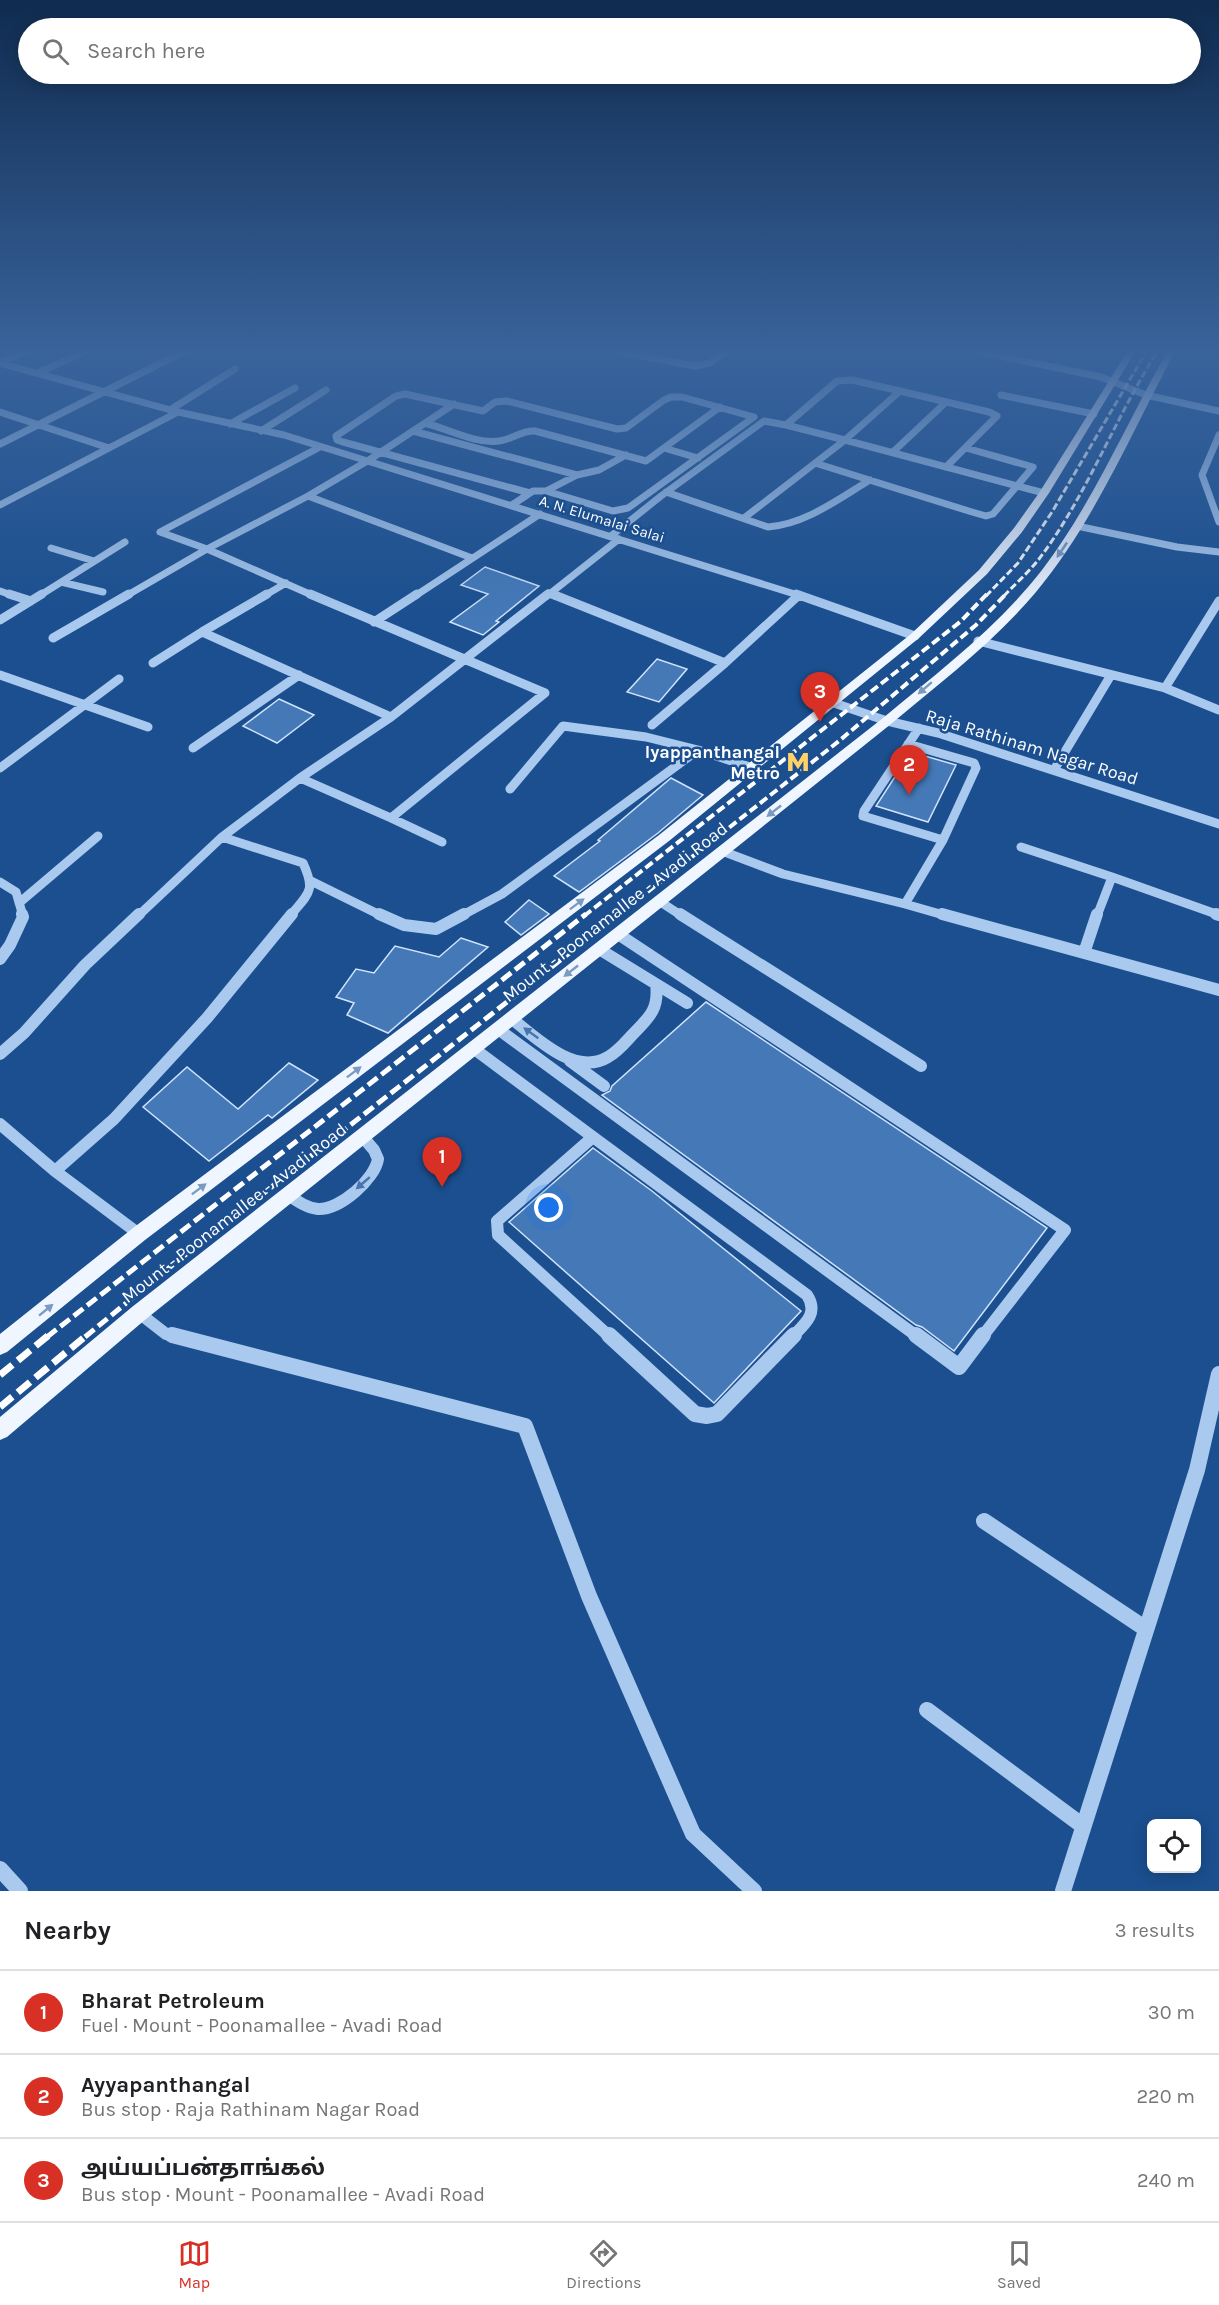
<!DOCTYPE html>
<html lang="en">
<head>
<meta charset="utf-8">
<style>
  body { margin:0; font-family:Karla,"Noto Sans Tamil",sans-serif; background:#f6f6f6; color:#202124 }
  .controls { position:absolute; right:18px; bottom:18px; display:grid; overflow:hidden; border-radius:9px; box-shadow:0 3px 15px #0003 }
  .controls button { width:54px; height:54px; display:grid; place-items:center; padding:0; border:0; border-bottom:2px solid #e0e0e0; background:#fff; color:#202124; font:30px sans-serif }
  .you { position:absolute; left:549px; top:1208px; width:21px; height:21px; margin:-15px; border:4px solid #fff; border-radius:50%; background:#1a73e8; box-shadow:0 0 0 9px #1a73e833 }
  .badge { display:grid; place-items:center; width:39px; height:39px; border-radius:50%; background:#d93025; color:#fff; font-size:20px; font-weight:700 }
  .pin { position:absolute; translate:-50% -50px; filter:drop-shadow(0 2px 3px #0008) }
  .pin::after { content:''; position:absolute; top:32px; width:21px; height:18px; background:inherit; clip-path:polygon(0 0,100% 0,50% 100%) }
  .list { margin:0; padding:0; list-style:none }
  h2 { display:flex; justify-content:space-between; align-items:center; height:78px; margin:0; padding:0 24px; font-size:26px }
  h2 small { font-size:20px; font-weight:400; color:#757577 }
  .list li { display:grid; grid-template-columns:39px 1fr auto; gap:18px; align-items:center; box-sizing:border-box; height:84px; padding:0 24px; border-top:2px solid #e0e0e0 }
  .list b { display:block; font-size:22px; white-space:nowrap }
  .list p { margin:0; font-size:20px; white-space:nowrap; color:#757577 }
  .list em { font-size:20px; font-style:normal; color:#757577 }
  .icon { flex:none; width:33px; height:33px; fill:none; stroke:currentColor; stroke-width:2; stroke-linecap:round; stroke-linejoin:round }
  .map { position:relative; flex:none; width:1219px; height:1891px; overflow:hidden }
  .search { position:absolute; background:#fff; box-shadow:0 3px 15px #0003; left:18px; right:18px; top:18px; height:66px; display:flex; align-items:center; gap:15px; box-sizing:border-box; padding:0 21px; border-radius:33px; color:#757577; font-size:22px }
  .sheet { height:330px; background:#fff }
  nav { display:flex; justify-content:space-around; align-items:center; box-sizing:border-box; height:84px; border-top:2px solid #e0e0e0; background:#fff; font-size:16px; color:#757577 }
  nav a { display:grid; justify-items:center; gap:3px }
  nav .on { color:#d93025 }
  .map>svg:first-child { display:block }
  .building { fill:#4478b7; stroke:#cfe3fa; stroke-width:1.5 }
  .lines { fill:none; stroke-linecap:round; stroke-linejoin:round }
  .minor-far3 { stroke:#a9c9ee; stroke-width:7 }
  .minor-far2 { stroke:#a9c9ee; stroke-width:9 }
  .minor-far1 { stroke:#a9c9ee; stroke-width:12 }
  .minor { stroke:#a9c9ee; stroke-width:16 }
  .major { fill:#f0f6ff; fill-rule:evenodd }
  .rail-far3 { stroke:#fff; stroke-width:3; stroke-dasharray:7 3; stroke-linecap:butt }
  .rail-far2 { stroke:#fff; stroke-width:4; stroke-dasharray:9 4; stroke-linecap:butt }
  .rail-far1 { stroke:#fff; stroke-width:5; stroke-dasharray:12 5; stroke-linecap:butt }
  .rail { stroke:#fff; stroke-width:7; stroke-dasharray:16 7; stroke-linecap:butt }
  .oneway { fill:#7b9ac1 }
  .oneway2 { fill:#4674ac }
  .labels { text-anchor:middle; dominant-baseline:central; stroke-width:5; stroke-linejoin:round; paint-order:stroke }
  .far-street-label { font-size:15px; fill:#fff; stroke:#1b4f8f }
  .street-label { font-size:18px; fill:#fff; stroke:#1b4f8f }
  .poi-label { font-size:18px; font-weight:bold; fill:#fff; stroke:#1b4f8f; text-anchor:end }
</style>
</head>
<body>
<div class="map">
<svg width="1219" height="1891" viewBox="0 0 1219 1891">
  <rect width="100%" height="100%" fill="#1b4f8f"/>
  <path class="building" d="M 485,567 L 539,586 L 496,621 L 499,622 L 483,635 L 450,622 L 488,594 L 461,585 Z
    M 657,659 L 687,669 L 659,702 L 627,692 Z
    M 279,699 L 314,715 L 277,743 L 243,726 Z
    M 911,752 L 956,765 L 928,822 L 876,806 Z
    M 671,778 L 703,795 L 658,833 L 579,892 L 554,876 L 600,841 L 598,840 Z
    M 529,900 L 549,914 L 521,935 L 505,922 Z
    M 461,938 L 488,947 L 388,1033 L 347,1015 L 354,1003 L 336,997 L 356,969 L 374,973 L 395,946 L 439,957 Z
    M 706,1002 L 1047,1228 L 954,1351 L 922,1327 L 916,1325 L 602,1095 L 610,1091 L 612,1086 Z
    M 289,1063 L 318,1080 L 272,1118 L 268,1115 L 209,1161 L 143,1107 L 187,1067 L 238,1109 Z
    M 593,1148 L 652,1191 L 801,1311 L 714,1403 L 509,1222 Z"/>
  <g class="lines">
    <path class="minor-far3" d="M 622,352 L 695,366 L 710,363 L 725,352
      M 981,352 L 1101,377 L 1146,395 L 1219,411
      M 0,363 L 178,412 L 284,435 L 801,596
      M 0,363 L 23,352
      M 40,372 L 84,352
      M 1001,395 L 1094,414
      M 170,410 L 235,369
      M 0,412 L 109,448
      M 425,423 C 448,429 475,444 499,441 C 512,440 521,430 535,431 L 646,461 L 720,407
      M 230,424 L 295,388
      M 786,425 L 845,440 L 900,391 L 989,412 L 997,416 L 946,467
      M 261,431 L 326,390
      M 413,431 L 577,475
      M 1219,435 L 1202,475 L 1219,522
      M 0,444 L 183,352
      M 664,448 L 698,458
      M 893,452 L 945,403
      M 815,463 L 972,512 L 986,516 L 993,514 L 1033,467 L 966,448
      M 666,492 L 768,527 C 806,524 838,499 870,480
      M 530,493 L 343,442 L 337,440 L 336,436 L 396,396 L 405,394 L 483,411 L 495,402 L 507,401 L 617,429 L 626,428 L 664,400 L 671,397 L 682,397 L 754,417 L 628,508 L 613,511 L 546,491
      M 308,496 L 472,558
      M 0,505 L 178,412
      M 512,505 L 533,491 L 546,491 L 577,475 L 599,470 L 626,455
      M 744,518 L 845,440 L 1044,493
      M 1077,526 L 1177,547 L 1219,552
      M 611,536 L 661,496 L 764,421 L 786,425 L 837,381 L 852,380 L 900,391
      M 51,548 L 94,561
      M 61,582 L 103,592
      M 0,591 L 14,596
      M 549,593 L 555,596
      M 39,596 L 125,542
      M 126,596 L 207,549 L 308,496 L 369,460 L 454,404
      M 264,596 L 286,583
      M 314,596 L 207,549 L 160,532 L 320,447
      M 415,596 L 540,514
      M 547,596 L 619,539"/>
    <path class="minor-far2" d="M 9,594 L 31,601
      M 267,594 L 202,632 L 391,717
      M 552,594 L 725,663 L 799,595
      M 796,594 L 915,636
      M 0,620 L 42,594
      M 374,622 L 417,594
      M 53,638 L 129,594
      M 978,641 L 1165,688 L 1219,710
      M 153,663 L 202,632
      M 0,675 L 148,727
      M 1165,688 L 1219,601
      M 834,703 L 887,721 L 938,733 L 1219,824
      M 652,725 L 725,663
      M 919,728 L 864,811 L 863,816 L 943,840
      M 193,748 L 299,675
      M 698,750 L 753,768
      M 0,768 L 119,679
      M 1054,770 L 1111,675
      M 300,778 L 391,818 L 545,693 L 310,594
      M 391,818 L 442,842
      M 222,837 L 303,863 C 316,891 309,893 290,916
      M 1021,847 L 1112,877
      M 722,851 L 783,874 L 905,904 L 943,840 L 976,768 L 974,763 L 908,744
      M 311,881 L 382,916
      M 0,882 L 16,892 L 23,916
      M 659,901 L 682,916
      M 19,903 L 98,836
      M 905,904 L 947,916
      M 138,916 L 222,837 L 300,778 L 391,717 L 548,594
      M 461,916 L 502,894 L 698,750 L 646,737 L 563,726 L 510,789
      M 1097,916 L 1112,877 L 1219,915"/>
    <path class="minor-far1" d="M 379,914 L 404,925 L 436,929 L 464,914
      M 680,914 L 921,1066
      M 942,914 L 1219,990
      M 1216,914 L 1219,915
      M 618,934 L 1065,1230 L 982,1337
      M 599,949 L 687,1003
      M 1084,953 L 1097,914
      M 0,959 L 10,945 L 23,917 L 22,914
      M 511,1018 C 535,1037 575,1077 608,1057 C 619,1051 627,1040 635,1032 C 651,1016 659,1007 656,984
      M 498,1029 L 918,1337
      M 473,1048 L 593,1137
      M 0,1054 L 24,1033 L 85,965 L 139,914
      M 570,1061 L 604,1086
      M 0,1124 L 55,1171
      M 593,1137 L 807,1295 C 819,1313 805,1324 792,1337
      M 593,1137 L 497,1221 L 498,1235 L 610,1337
      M 288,1195 C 297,1201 307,1208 318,1209 C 340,1210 375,1179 378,1159 L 374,1150 L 362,1136
      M 139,1234 L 55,1171 L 114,1119 L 207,1018 L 292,914
      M 139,1313 L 166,1334 L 178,1337"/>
    <path class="minor" d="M 172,1335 L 525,1426 L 589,1596 L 693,1834 L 754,1891
      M 609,1335 L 695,1414 L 707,1416 L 717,1414 L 794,1335
      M 916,1335 L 959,1367 L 983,1335
      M 984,1521 L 1146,1629
      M 927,1710 L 1083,1826
      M 0,1869 L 20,1891
      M 1063,1891 L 1197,1470 L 1219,1374"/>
    <path class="major" d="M 1127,352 L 1135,352 L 1049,493 L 1022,532 L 987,574 L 919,638 L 669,841 L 145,1240 L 7,1352 L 0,1355 L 0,1334 L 133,1228 L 659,835 L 911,634 L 979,570 L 1014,528 L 1039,493 Z
      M 1167,352 L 1175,352 C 1131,433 1095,521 1036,592 C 994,642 941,682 891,724 L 146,1319 L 7,1437 L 0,1440 L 0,1417 L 132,1307 L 883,718 C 938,672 998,627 1042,570 C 1093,503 1126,424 1167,352 Z"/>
    <path class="rail-far3" d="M 986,596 L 1018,563 L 1052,512 L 1146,352
      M 1004,596 C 1015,584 1029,572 1039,559 C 1086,497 1115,418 1157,352"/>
    <path class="rail-far2" d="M 584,916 L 960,622 L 987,594
      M 617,916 L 839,741 L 976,625 L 1006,594"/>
    <path class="rail-far1" d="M 47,1337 L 586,914
      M 85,1337 L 176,1262 L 619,914"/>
    <path class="rail" d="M 0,1375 L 49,1335
      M 0,1407 L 87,1335"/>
  </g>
  <defs><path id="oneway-solid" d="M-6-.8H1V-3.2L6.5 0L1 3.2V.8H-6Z" transform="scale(1.5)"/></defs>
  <g class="oneway">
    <use href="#oneway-solid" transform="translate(1062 550) rotate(124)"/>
    <use href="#oneway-solid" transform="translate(925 688) rotate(139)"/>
    <use href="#oneway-solid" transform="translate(774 811) rotate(142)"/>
    <use href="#oneway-solid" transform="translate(577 904) rotate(-37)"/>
    <use href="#oneway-solid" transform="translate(571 971) rotate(142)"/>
    <use href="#oneway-solid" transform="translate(354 1072) rotate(-37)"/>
    <use href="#oneway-solid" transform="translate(199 1189) rotate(-37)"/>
    <use href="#oneway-solid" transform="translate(46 1310) rotate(-39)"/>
  </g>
  <g class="oneway2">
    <use href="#oneway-solid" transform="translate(531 1033) rotate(-144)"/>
    <use href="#oneway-solid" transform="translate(363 1183) rotate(139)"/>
  </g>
  <linearGradient id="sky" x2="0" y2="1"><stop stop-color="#0f2b4f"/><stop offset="0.57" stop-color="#39639b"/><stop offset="1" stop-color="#39639b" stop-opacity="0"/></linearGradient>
  <rect width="1219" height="616" fill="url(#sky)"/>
  <defs>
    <g id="metro-bare" transform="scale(1.8)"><path d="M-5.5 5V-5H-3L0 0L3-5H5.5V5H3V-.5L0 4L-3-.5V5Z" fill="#ffd166" stroke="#1b4f8f" stroke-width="2.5" paint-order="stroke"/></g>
  </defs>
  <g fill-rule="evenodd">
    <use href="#metro-bare" x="798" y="762"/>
  </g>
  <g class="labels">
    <g class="far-street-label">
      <text transform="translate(602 519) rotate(17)">A. N. Elumalai Salai</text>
    </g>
    <g class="street-label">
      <text transform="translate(1032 747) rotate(17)">Raja Rathinam Nagar Road</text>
      <text transform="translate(615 912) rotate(-38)">Mount - Poonamallee - Avadi Road</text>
      <text transform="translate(234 1213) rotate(-38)">Mount - Poonamallee - Avadi Road</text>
    </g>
    <g class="poi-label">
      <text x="780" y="752">Iyappanthangal<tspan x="780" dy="21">Metro</tspan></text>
    </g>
  </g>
</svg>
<div class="controls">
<button><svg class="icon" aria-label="locate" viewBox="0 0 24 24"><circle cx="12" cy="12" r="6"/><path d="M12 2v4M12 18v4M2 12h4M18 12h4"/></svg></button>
</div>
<div class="you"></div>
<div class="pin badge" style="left:442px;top:1187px">1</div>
<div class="pin badge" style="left:909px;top:795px">2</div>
<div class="pin badge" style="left:820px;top:722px">3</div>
<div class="search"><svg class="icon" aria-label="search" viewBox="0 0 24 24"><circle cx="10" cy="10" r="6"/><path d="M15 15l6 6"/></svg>Search here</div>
</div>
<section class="sheet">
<h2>Nearby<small>3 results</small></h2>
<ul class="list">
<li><span class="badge">1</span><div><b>Bharat Petroleum</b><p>Fuel · Mount - Poonamallee - Avadi Road</p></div><em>30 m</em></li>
<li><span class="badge">2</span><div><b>Ayyapanthangal</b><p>Bus stop · Raja Rathinam Nagar Road</p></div><em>220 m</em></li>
<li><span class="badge">3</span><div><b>அய்யப்பன்தாங்கல்</b><p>Bus stop · Mount - Poonamallee - Avadi Road</p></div><em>240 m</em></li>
</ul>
</section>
<nav>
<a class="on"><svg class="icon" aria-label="map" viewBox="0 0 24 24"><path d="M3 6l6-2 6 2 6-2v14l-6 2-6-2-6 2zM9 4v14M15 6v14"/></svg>Map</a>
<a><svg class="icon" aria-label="directions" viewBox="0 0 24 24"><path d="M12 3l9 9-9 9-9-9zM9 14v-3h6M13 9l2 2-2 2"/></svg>Directions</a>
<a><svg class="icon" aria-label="saved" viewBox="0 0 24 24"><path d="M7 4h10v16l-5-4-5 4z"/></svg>Saved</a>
</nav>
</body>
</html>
